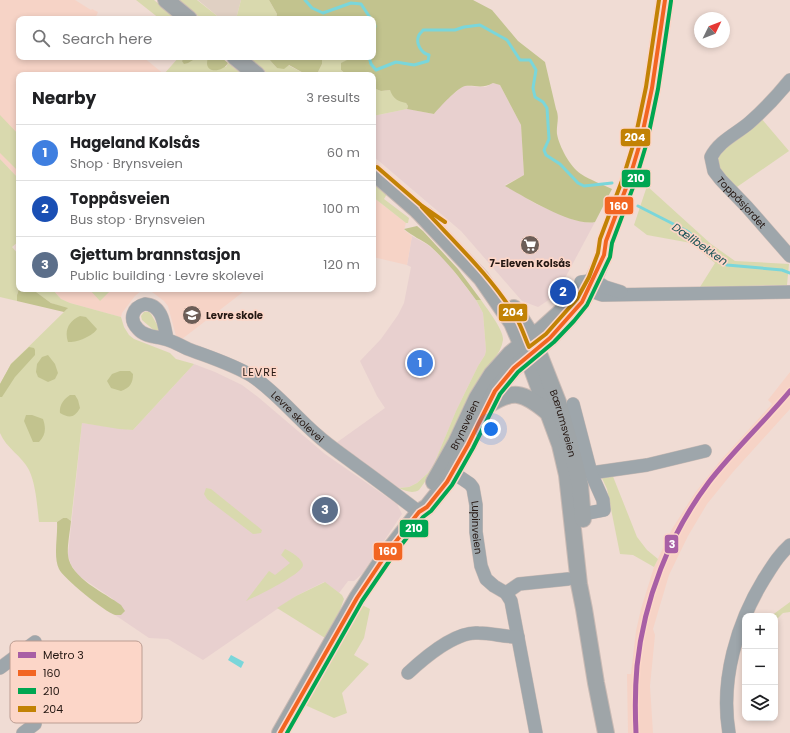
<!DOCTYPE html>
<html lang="en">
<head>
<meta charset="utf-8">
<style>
  body { margin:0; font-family:Poppins,sans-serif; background:#f6f6f6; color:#202124 }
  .controls { position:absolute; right:12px; bottom:12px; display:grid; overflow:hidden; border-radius:8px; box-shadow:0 2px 6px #0003 }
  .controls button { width:36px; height:36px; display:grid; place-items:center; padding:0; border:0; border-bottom:1px solid #e0e0e0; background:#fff; color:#202124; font:20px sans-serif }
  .compass { position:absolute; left:694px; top:12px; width:36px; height:36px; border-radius:50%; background:#fff; box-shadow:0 2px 6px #0003; rotate:47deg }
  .you { position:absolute; left:491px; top:429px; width:14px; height:14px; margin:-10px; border:3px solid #fff; border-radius:50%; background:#1a73e8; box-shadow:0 0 0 6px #1a73e833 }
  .badge { display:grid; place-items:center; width:26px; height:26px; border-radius:50%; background:#6c5d57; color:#fff; font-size:13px; font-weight:700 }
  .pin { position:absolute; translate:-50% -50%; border:2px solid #fff; box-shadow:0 1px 4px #0006 }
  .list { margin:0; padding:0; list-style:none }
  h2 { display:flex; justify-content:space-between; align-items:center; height:52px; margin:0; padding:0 16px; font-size:17px }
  h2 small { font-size:13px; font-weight:400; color:#757577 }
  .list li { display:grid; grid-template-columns:26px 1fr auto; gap:12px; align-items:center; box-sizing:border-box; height:56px; padding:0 16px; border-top:1px solid #e0e0e0 }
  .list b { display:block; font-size:15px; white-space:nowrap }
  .list p { margin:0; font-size:13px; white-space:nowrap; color:#757577 }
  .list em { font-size:13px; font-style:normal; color:#757577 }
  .icon { flex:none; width:22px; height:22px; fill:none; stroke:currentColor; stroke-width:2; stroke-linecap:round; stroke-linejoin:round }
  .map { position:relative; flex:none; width:790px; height:733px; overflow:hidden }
  .search { position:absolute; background:#fff; box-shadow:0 2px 6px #0003; left:16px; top:16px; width:360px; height:44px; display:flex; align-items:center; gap:10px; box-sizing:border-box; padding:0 14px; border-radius:8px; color:#757577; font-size:15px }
  .panel { position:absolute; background:#fff; box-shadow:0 2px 6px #0003; left:16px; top:72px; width:360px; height:220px; border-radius:8px }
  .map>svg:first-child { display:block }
  .commercial { fill:#e8d0cf }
  .industrial { fill:#e0d0c3 }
  .built { fill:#f6d3c6 }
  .green { fill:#d9d9ae }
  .forest { fill:#c2c38e }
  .water { fill:#7ad6da }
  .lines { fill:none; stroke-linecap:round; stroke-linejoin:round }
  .stream { stroke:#7ad6da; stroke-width:3 }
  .minor-casing { stroke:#c9bab4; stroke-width:14 }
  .major-casing { stroke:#c9bab4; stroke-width:18 }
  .minor { stroke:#9ea6ab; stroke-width:13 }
  .major { stroke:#9fa5a8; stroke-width:16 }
  .bus-1-casing { stroke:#fcd6c8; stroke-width:7 }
  .bus-2-casing { stroke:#fcd6c8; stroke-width:7 }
  .bus-3-casing { stroke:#fcd6c8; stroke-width:7 }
  .bus-1 { stroke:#f26522; stroke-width:4 }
  .bus-2 { stroke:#00a651; stroke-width:4 }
  .bus-3 { stroke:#c28205; stroke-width:4 }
  .metro-1-casing { stroke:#fcd6c8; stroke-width:8 }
  .metro-1 { stroke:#a85fa5; stroke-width:5 }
  .labels { text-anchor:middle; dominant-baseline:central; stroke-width:3.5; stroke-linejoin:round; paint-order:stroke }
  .street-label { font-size:10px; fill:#251813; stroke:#fcd6c8 }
  .poi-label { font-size:10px; font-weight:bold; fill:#251813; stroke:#fcd6c8 }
  .water-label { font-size:11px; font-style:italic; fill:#165155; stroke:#fcd6c8 }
  .neighbourhood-label { font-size:11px; letter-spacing:1px; fill:#251813; stroke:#fcd6c8 }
  .key { fill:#fcd6c8; stroke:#bc9d92; stroke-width:1 }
  .key-label { font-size:11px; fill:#251813 }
  .line-badge { stroke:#fcd6c8; stroke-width:1.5 }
  .badge-label { font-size:11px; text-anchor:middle; font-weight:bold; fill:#fff }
</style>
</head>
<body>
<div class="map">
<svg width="790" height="733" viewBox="0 0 790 733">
  <rect width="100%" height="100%" fill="#f0dcd4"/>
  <path class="commercial" d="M 493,83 L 500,85 L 521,125 L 524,175 L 505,185 L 536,204 L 574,220 L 589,223 L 595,222 L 556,295 L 538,307 L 522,301 L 461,231 L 373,156 L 373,116 L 407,109 L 434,114 L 444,102 L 463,86 L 486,87 Z
    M 412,236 L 428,245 L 446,261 L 476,300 L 483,313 L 486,350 L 485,355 L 478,366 L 456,411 L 434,464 L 428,473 L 417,483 L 409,487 L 399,488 L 336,443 L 385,408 L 377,396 L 360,361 L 381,339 L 398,315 L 404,303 L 411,267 L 407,265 Z
    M 194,364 L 215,372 L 242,385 L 258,397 L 325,454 L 397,504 L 402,514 L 362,574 L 354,581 L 348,581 L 339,593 L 324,582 L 296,596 L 203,660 L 168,639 L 149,638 L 115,615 L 121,615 L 113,599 L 79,576 L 71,565 L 68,555 L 82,423 L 133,430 Z"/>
  <path class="industrial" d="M 198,0 L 241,0 L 236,19 L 221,19 Z"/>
  <path class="built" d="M 0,0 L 75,0 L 91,10 L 92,9 L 98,12 L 95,19 L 19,19 L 19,57 L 143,57 L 165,75 L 19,75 L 19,179 L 0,159 Z
    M 373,197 L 406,223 L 404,230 L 412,236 L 407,265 L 373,257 Z
    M 52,289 L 247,289 L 182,339 L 176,336 L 168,306 L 164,301 L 152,292 L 141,291 L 135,296 L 122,313 L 121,317 L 70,303 L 61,299 Z
    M 790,372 L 790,409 L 733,472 L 707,504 L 688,536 L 669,575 L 653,629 L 655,635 L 650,686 L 653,733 L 628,733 L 627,674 L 631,674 L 636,631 L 641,609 L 654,567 L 662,550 L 672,529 L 695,493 L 721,460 L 772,404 L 768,400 Z"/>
  <path class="green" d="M 136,0 L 154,0 L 177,19 L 160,19 Z
    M 178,0 L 197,0 L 221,19 L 202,19 Z
    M 241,0 L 269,0 L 277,14 L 276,19 L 236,19 Z
    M 179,57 L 184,57 L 182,61 C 191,60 199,57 207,57 L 208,60 L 226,67 L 228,63 L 243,75 L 165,75 L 164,74 Z
    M 247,57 L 267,57 L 277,68 L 288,65 L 307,75 L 270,75 Z
    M 322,57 L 348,57 L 349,59 L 341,70 L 347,75 L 322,75 L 318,72 L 322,64 Z
    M 373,88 L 381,91 L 390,90 L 406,103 L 408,106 L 407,109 L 373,116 Z
    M 0,115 L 19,135 L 19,172 L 0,153 Z
    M 761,118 L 789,151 L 734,189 L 714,163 L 718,152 Z
    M 0,159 L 19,179 L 19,241 L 12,247 L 19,255 L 19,289 L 17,295 L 17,301 L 0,297 Z
    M 373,182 L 387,194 L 384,199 L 409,218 L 408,223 L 406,223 L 373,197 Z
    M 647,186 L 711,244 L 735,261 L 789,264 L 787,285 L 700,287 L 715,263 L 691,243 L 647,235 L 634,225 Z
    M 32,289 L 52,289 L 61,299 L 70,303 L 121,317 L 124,327 L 129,335 L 134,339 L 170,353 L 176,359 L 194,364 L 133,430 L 119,429 L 82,423 L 71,521 L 67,518 L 63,518 L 57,522 L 39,522 C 37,505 36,485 29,470 C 22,456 6,448 0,433 L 0,384 L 11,364 L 67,309 L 51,303 Z
    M 89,289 L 112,289 L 100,301 Z
    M 476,300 L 481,300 C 487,309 504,330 503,340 C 501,354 488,366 481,377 C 458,413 446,456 419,490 C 412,494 406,491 399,488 L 409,487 L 417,483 L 428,473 L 434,464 L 456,411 L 478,366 L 485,355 L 486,350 L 483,313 Z
    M 144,312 L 149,312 L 151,314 L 160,330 L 156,332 L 142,320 L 141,316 Z
    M 600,474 L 612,474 L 637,537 L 647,550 L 658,559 L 654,567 L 633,555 L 620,554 L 607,489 Z
    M 206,488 L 211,489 L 262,530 L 261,533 L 253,534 L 207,499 L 204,494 Z
    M 285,549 C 290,551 303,559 303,565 C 303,574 255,597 246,601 L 269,571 L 275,575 L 290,563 L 281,555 Z
    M 325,582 L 342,595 L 344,599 L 340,610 L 325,638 L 277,608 L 296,596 Z
    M 790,602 L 790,612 L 783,613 L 775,621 L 775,616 L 771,616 Z
    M 362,605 L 370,609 L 364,638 L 354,655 L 369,664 L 342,693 L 347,713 L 334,718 L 305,705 Z"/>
  <path class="forest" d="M 269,0 L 473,0 L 492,10 L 518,41 L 545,62 L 556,109 C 560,118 556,125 557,134 C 559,146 570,167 581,174 C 590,180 602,184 612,189 L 595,222 C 573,227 525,197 505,186 L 524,175 L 521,125 L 500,85 L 493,83 C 482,89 476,85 465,86 C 457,88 440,107 434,114 L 407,109 L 408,106 L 406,103 C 398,101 393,99 390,90 L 381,91 L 373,88 L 373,75 L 347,75 L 341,70 L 341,63 L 349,59 L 348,57 L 373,57 L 373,19 L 276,19 L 277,14 Z
    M 184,57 L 198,57 L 188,63 L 184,64 L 182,61 Z
    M 207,57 L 221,57 L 228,63 C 224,71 208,74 207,64 C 207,61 208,59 207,57 Z
    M 267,57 L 322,57 L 322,64 L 318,72 L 322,75 L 307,75 L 289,65 L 284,69 L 277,68 Z
    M 417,226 L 423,231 L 458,269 L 481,300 L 476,300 C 462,281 448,262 430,246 C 422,240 412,236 404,229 Z
    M 19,289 L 32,289 L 51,303 L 68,308 L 64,312 L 17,301 L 17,295 Z
    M 80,316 L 86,317 L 97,329 C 93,336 76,343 68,342 C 64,330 69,321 80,316 Z
    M 29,347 L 34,348 L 35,350 L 35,355 L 15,377 L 2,397 L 0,397 L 0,384 L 11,364 Z
    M 48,355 L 55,364 L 58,373 L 55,379 L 48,382 L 38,377 L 36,372 L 37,364 L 42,357 Z
    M 120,371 L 130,371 L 133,374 C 133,383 130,388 121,391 L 111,388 L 107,381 L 112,374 Z
    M 70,395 L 75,395 L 78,400 L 80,408 C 75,417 70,419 60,413 C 59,405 64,399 70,395 Z
    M 26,415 L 32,415 L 43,419 C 46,428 46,435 39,442 L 33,442 L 24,421 Z
    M 63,518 L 67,518 L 71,521 C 70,531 67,547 68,555 C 70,578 105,593 121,605 L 125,611 L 121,615 C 120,615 115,615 115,615 C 105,612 63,578 59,569 C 53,557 58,536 57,522 Z"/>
  <path class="water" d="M 231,655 L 244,662 L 241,668 L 228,660 Z"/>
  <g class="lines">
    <path class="stream" d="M 305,0 L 312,8 L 323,13 L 351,3 L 361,4 L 371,19
      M 373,22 L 375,26 L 373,37
      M 369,57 L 371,64 L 376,70 L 396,62 L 414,65 L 428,61 L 429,55 C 421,53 415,43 419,35 C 420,33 422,32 423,30 L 455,30 L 464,27 L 480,25 L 507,40 L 520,60 L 530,60 L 536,70 L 533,88 L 535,97 L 543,102 L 547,108 L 549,139 L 544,150 L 546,155 L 560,164 L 578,183 L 584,186 L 612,183
      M 638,206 L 687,231 L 727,265 L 782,270 L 790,273"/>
    <g class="minor-casing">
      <g id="minor">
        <path id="s1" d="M 790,80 C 777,96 764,110 749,123 C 736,134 719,141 711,157 L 714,171 L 721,180 L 747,207 L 790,256"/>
        <path d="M 581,282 L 588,290 L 602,295 L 790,292"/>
        <path d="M 583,282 L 594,280 L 605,287 L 621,292"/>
        <path id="s2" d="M 167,339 C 164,325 163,305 145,304 C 133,307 128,319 138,329 C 146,338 158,336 168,340 C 175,342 181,346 188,349 C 209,357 232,364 252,376 C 276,392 295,416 317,435 C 329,446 343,455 356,465 C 377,480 398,496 419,512"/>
        <path id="s3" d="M 445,467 L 470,484 L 473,488 L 476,505 L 476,532 L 481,566 L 486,579 L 494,586 L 506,593 L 511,601 L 536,733"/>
        <path d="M 591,473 L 647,465 L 705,451"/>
        <path d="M 573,516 L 604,510 L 603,500 L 591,473 L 573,404"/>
        <path d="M 506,593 L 519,584 L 568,579"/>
        <path d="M 0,668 L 35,642"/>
        <path d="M 408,673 C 424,658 456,631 478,633 C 493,633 503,637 518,637"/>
        <path d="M 23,733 L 35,724"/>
        <path d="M 729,733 C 720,680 737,623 764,579 C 773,565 778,556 790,545"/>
      </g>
    </g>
    <g class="major-casing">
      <g id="major">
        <path d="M 166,0 L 189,19"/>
        <path d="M 235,57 L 257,75"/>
        <path d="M 373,172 L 418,211 L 427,216"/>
        <path d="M 418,211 L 481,278 L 512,323 L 532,369 L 560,445 L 567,475 L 579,584 L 584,609 L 596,683 L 606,733"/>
        <path id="s4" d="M 514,308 L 532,336 L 558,402 L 568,437 L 580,485 L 583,519"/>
        <path d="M 487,406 C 513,389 523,392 546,411"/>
        <path id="s5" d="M 434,482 L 456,443 L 477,398 L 492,374 L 510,354 L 532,336 L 542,329 L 563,310"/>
        <path d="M 280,733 L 357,598 L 387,553 L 419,512 L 427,507 L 447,482 L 468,445 L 495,391 L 514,368 L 550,338 L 570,317 L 582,302 L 597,272 L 604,255 L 606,241 L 629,180 L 641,140 L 652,88 L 665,0"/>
      </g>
    </g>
    <use href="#minor" class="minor"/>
    <use href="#major" class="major"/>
    <g class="bus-1-casing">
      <path id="bus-1" d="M 280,733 L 357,598 L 387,553 L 419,512 L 427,507 L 447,482 L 468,445 L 495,391 L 514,368 L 550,338 L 582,302 L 604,255 L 606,241 L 629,180 L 641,140 L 652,88 L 665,0"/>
    </g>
    <g class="bus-2-casing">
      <path id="bus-2" d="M 287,733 L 362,601 L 392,557 L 423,517 L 431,511 L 452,485 L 473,448 L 500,394 L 518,372 L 554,342 L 574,321 L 587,305 L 610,257 L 612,243 L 635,182 L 647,142 L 658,89 L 671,1"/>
    </g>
    <g class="bus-3-casing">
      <path id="bus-3" d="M 377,167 L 422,206 L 445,222
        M 422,207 C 455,243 492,277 517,319 C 522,328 525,338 529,347 L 546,334 L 577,299 L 589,277 L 598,253 L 600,239 L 623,178 L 635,139 L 646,87 L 659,0"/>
    </g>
    <use href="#bus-1" class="bus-1"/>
    <use href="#bus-2" class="bus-2"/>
    <use href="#bus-3" class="bus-3"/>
    <g class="metro-1-casing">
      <path id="metro-1" d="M 636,733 C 635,711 635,688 637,666 C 644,600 669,535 709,482 C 734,450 764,422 790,391"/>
    </g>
    <use href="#metro-1" class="metro-1"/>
  </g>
  <defs>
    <g id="supermarket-disc" transform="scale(1)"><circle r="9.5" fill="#6c5d57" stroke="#fcd6c8"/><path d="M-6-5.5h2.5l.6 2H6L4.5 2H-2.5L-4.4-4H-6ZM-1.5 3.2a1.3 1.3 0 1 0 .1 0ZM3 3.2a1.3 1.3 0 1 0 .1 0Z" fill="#fff"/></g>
    <g id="school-disc" transform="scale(1)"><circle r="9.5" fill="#6c5d57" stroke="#fcd6c8"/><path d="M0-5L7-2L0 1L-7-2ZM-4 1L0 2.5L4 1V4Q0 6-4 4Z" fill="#fff"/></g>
  </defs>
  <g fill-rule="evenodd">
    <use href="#supermarket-disc" x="530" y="245"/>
    <use href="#school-disc" x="192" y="315"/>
  </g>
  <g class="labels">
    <g class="street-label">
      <text stroke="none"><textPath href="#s1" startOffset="167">Toppåsjordet</textPath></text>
      <text stroke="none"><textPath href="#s2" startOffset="263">Levre skolevei</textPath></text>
      <text stroke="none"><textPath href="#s5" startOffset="65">Brynsveien</textPath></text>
      <text stroke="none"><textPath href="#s4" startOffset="126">Bærumsveien</textPath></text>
      <text stroke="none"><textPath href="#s3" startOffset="75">Lupinveien</textPath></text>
    </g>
    <g class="poi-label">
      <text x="530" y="263">7-Eleven Kolsås</text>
      <text x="206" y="315" text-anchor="start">Levre skole</text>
    </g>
    <g class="water-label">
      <text transform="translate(700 244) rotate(35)">Dælibekken</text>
    </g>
    <g class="neighbourhood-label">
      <text x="260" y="372">LEVRE</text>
    </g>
  </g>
  <rect x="10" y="641" width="132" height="82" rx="6" class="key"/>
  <rect x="18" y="652" width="18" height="6" fill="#a85fa5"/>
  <rect x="18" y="670" width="18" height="6" fill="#f26522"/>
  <rect x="18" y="688" width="18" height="6" fill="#00a651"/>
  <rect x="18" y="706" width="18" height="6" fill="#c28205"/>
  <g class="key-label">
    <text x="43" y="659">Metro 3</text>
    <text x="43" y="677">160</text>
    <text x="43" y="695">210</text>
    <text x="43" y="713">204</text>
  </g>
  <g class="line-badge">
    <rect x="620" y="128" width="31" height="19" rx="4" fill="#c28205"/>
    <rect x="621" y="169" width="30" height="19" rx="4" fill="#00a651"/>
    <rect x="604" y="196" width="30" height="19" rx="4" fill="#f26522"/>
    <rect x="498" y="303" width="30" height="19" rx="4" fill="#c28205"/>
    <rect x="399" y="519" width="30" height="19" rx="4" fill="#00a651"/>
    <rect x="664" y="534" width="15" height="20" rx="4" fill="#a85fa5"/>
    <rect x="373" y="542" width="30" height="19" rx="4" fill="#f26522"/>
  </g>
  <g class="badge-label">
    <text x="635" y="141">204</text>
    <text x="636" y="182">210</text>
    <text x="619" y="210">160</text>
    <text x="513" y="316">204</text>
    <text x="414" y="532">210</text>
    <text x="672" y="548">3</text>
    <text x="388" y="555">160</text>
  </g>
</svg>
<div class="controls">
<button>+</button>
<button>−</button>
<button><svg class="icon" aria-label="layers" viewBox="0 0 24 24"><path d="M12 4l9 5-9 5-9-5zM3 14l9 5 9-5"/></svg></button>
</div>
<svg class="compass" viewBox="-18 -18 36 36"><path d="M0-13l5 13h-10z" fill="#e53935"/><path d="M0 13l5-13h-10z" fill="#757577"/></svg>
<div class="you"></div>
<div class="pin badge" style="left:420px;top:363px;background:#3f7fe0">1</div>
<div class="pin badge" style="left:563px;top:292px;background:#1a4fb4">2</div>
<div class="pin badge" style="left:325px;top:510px;background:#5c6f8a">3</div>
<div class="search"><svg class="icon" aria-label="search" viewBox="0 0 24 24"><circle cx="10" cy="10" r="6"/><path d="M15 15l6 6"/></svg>Search here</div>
<section class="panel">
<h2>Nearby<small>3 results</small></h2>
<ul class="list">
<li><span class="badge" style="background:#3f7fe0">1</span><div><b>Hageland Kolsås</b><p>Shop · Brynsveien</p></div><em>60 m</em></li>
<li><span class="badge" style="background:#1a4fb4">2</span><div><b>Toppåsveien</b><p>Bus stop · Brynsveien</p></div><em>100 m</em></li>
<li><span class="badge" style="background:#5c6f8a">3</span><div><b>Gjettum brannstasjon</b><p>Public building · Levre skolevei</p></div><em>120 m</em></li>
</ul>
</section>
</div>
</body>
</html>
